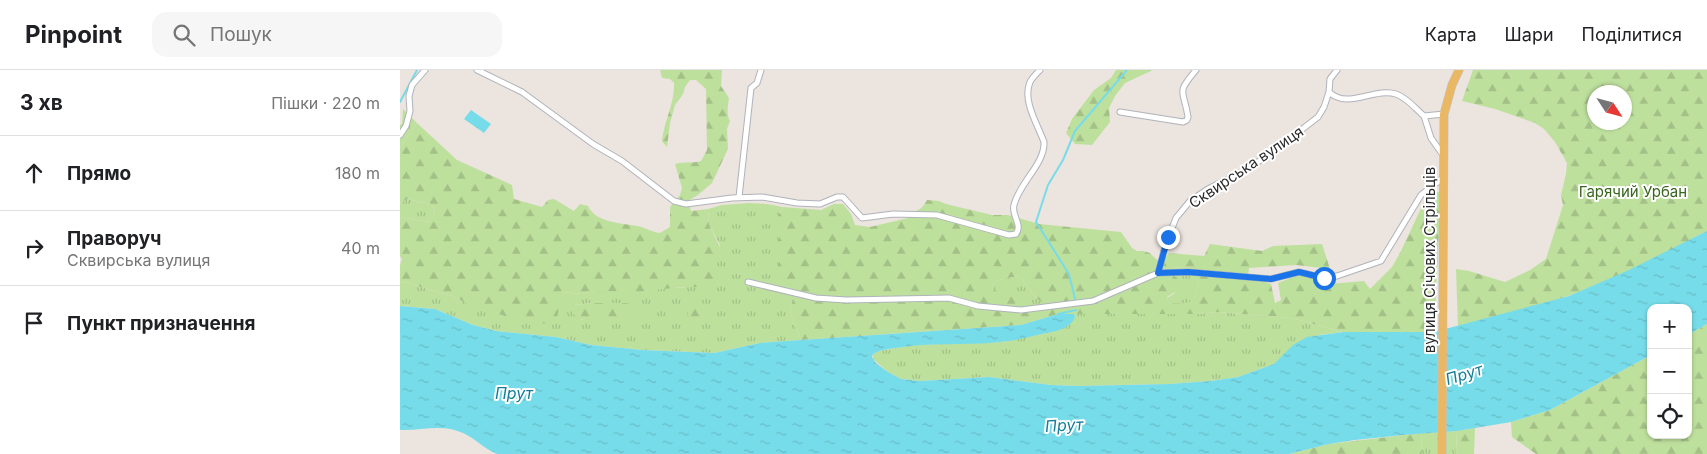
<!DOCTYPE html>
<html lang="uk">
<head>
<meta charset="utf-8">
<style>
  body { margin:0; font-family:Inter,sans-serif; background:#f6f6f6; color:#202124 }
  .controls { position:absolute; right:15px; bottom:15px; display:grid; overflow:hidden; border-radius:10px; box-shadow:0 1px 4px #0004 }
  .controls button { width:45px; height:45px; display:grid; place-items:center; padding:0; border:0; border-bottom:1px solid #e0e0e0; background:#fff; color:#202124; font:25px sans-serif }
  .compass { position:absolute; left:1187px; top:15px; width:45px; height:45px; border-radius:50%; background:#fff; box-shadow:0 1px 4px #0004; rotate:126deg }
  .stop { position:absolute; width:15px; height:15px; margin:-11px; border:4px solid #1a73e8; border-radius:50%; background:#fff }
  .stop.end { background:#1a73e8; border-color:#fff; box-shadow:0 1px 5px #0008 }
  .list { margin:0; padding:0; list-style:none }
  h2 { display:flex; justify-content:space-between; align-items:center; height:65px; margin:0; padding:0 20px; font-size:21px }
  h2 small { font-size:16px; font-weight:400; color:#757577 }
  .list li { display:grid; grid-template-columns:32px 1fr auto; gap:15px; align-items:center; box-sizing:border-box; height:75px; padding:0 20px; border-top:1px solid #e0e0e0 }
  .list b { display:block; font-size:19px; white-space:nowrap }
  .list p { margin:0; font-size:16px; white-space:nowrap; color:#757577 }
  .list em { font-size:16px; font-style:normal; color:#757577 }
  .icon { flex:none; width:28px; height:28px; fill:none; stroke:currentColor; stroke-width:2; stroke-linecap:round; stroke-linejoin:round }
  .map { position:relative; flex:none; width:1307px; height:384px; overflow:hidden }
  header { display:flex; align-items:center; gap:30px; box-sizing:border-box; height:70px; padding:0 25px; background:#fff; border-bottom:1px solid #e0e0e0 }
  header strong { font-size:24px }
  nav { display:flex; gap:28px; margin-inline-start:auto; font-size:18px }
  .search { width:350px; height:45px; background:#f6f6f6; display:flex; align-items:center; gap:12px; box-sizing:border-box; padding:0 18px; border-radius:15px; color:#757577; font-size:19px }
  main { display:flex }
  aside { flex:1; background:#fff }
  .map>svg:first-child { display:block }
  .grass { fill:url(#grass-tufts); fill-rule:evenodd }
  .forest { fill:url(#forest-firs); fill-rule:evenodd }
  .water { fill:url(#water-ripples) }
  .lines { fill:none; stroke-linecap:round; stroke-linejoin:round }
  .stream { stroke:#77dce9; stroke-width:2 }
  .minor-casing { stroke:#afb3bb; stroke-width:7 }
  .primary-casing { stroke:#c4c4c4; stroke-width:9 }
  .minor { stroke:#fff; stroke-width:5 }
  .primary { stroke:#eab765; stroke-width:8 }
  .route { stroke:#1a73e8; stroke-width:6 }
  .labels { text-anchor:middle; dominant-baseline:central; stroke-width:4; stroke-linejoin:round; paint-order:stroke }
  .street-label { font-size:15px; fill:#2b2b2b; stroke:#fff }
  .park-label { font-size:15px; fill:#38661e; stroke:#fff }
  .water-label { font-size:16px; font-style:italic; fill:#147d97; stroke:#fff }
</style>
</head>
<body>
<header>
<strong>Pinpoint</strong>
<div class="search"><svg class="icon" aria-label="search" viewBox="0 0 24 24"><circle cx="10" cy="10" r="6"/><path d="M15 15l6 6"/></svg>Пошук</div>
<nav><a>Карта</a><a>Шари</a><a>Поділитися</a></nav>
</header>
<main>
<aside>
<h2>3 хв<small>Пішки · 220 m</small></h2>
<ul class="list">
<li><svg class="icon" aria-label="ahead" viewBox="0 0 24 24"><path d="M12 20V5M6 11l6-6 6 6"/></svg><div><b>Прямо</b></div><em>180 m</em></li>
<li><svg class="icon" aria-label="right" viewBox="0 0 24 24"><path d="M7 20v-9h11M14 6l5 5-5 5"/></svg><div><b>Праворуч</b><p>Сквирська вулиця</p></div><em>40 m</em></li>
<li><svg class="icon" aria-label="arrive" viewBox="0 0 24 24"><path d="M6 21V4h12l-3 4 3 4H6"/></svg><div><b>Пункт призначення</b></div></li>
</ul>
</aside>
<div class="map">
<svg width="1307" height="384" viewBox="0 0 1307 384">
  <defs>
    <pattern id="grass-tufts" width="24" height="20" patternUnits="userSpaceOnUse" patternTransform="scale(1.25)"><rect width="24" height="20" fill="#bee09d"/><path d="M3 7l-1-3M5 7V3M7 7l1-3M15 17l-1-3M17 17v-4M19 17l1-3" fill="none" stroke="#a3c087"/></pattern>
    <pattern id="forest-firs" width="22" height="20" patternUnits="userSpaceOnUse" patternTransform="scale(1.25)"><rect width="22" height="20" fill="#bee09d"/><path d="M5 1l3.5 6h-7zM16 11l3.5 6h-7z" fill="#a3c087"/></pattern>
    <pattern id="water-ripples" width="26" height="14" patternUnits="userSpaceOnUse" patternTransform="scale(1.25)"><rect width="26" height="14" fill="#77dce9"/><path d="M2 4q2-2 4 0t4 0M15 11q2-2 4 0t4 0" fill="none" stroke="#67bdc8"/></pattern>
  </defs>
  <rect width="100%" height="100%" fill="#ece4de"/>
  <path class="grass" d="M 3,39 L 17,53 L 0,78 L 0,55 L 2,54 Z
    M 7,129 L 31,134 L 35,140 L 33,147 L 30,152 L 0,147 L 0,134 Z
    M 349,133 L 367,134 L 383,137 L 379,144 L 394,223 L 390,242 L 401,270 L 360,273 L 314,283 L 242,280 L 191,275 L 156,267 L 96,261 L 73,255 L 35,239 L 0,236 L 0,211 L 52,226 L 71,235 L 162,222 L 182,224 L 195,221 L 289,217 L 321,213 L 316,192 L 320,175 L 309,155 L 308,139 L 322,135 ZM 192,233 L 226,233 L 201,249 L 181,250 L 175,235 Z
    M 786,197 L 800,202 C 795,228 799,236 769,234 L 767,228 L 775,223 L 769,204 L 771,198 Z
    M 617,206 L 623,211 L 636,228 L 647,235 L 647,240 L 617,243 L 607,227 L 598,224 L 591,216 C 598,207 608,209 617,206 Z
    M 818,242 L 891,248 L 943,262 L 919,265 L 874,294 L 838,307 L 811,311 L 769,314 L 679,316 L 651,315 L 589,307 L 520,311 L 501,309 L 488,302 L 473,289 L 473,284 L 479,281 L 513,275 L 602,272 L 652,262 L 675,247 L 674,244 L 797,244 Z
    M 1057,361 L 1056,384 L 1022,384 L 1021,363 Z"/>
  <path class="forest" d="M 260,0 L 322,0 L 321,16 L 329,28 C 328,36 326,44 330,51 L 327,59 L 328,79 L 312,113 L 298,125 L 288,131 L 291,141 L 308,139 L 309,155 L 322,181 L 316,192 L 322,213 L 301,217 L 282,217 L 237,222 L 195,221 L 182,224 L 162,222 L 156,254 L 137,253 L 105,246 L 71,235 L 52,226 L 0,211 L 0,195 L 2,189 L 0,186 L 0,147 L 29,152 L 33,147 L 35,140 L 31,134 L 7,129 L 0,134 L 0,78 L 17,53 L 57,90 L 112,115 L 114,129 L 142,137 L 148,130 L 154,129 L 174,141 L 180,134 L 188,136 C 196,153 221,153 237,156 C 246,158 252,162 260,163 L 270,157 L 270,137 L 280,125 L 282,118 L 275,94 C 284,91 292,94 301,91 L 307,80 L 306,19 L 296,10 L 290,10 L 285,17 L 283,24 L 275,35 L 270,53 L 267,77 L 262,71 C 264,51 275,33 274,13 L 270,9 L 262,8 Z
    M 716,0 L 753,0 L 725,13 L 715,26 L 709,38 L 710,52 L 692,75 L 675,74 L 666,63 L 672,49 L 694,20 L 711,8 Z
    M 1073,0 L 1307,0 L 1307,161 C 1262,185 1216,210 1168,226 C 1132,238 1095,247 1058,257 L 1056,199 L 1069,201 L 1105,212 L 1130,200 L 1146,189 L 1163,135 L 1161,125 L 1166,104 L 1167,93 L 1155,72 L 1144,59 L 1135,53 L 1095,39 L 1062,31 ZM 1194,22 L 1224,22 L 1224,52 L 1194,52 Z
    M 1033,122 L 1041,122 L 1034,262 L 943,262 L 891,248 L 818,242 L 797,244 L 658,244 L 621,255 L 401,270 L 390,242 L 394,223 L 379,208 L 379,144 L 383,137 L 421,140 L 434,134 L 443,134 L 451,144 L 455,155 L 470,157 L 508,148 L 511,142 C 520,141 523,137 527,130 L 539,131 L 546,134 L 592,145 L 608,145 L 639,154 L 721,162 L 732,178 L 737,181 L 743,181 L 750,183 L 757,190 L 763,190 L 769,183 L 804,186 L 810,174 L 862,181 L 873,176 L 922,174 L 930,199 L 896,195 L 849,198 L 848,206 L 871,214 L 875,233 L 881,230 L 878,213 L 898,205 L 912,206 L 918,215 L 964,211 L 970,219 L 992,197 L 1001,181 L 1023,134 ZM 786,197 L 800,202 C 795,227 799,236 769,233 L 767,227 L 781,218 L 781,212 L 776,207 L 769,204 L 771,198 ZM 617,206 L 623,211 L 636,228 L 646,235 L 647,239 L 617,243 L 615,227 C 604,227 599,224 591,216 C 598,207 608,209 617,206 Z
    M 294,231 L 305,234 L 309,239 L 309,246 L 301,256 L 295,256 C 288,250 287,245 288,236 Z
    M 192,233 L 226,233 L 233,235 L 236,240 L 235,246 C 225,248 188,253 180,249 C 176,247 174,244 171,241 L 175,235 Z
    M 1307,254 L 1307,384 L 1136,384 L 1112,367 L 1111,352 L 1150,340 L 1251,285 L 1251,365 L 1288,365 L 1288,265 Z
    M 1075,358 L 1074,384 L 1056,384 L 1057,361 Z
    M 1021,363 L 1022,384 L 889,384 L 929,374 Z"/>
  <path class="water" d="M 71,40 L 91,54 L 84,63 L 64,49 Z
    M 1307,161 L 1307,254 L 1288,265 L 1288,238 L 1251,238 L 1251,285 L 1150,340 L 1111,352 L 1057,361 L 1003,365 L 955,370 L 929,374 L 889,384 L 97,384 C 84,379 75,368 63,363 C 42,353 21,361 0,360 L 0,236 L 35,239 L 73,255 L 96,261 L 156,267 L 191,275 L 242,280 L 314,283 L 360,273 L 401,270 L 621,255 L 658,244 L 674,244 L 675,247 C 671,259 653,262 642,264 C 628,267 614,271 600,272 C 565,276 530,272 496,278 C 488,279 480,280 473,284 L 472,287 L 476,293 L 488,302 L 501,309 L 520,311 L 589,307 L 651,315 L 679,316 L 769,314 L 811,311 L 838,307 L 874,294 L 893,275 L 907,267 L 943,262 L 1034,262 L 1169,226 L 1229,200 Z"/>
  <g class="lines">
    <path class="stream" d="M 0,32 L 17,0
      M 675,229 L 669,204 L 636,152 L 648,115 L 663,90 L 675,61 L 727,0
      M 658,244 L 676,240"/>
    <g class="minor-casing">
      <path id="minor" d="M 77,0 L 122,22 L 193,74 L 222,91 L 274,131 L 286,134 L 332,128 L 362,127 L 397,133 L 420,134 L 437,127 L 443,127 L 462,148 L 493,144 L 537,145 L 609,165 L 616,164 C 623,154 611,146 614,135 C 619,113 645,94 644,72 C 638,55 622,31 630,12 C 632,8 636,4 640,0
        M 929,22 C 948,40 974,17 996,24 C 1006,27 1016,39 1024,46 L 1044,44
        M 720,42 L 783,52 L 787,50 L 788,47 C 784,19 775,25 796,0
        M 1024,46 L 1031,68 L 1043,85
        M 0,65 L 6,56 L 10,41 L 9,26 L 12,15 L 25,0
        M 339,127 L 351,18 L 357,13 L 361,0
        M 758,203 L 766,173 L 776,148 L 790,131 L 808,119 L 844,101 L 870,84 L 918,47 L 924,37 L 929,22 L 930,9 L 937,0
        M 348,212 L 416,228 L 446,230 L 549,228 L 578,236 L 621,240 L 693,231 L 758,203 L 789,202 L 871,209 L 899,202 L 924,208 L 937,206 L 981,191 L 1021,125 L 1044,107"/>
    </g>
    <g class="primary-casing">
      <path id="primary" d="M 1042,384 L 1044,44 L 1052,15 L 1059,0"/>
    </g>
    <use href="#minor" class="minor"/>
    <use href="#primary" class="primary"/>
  </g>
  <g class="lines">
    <path class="route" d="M 768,167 L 758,203 L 788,202 L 871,209 L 899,202 L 924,208"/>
  </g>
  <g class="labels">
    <g class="street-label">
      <text transform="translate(846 97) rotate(-34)">Сквирська вулиця</text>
      <text transform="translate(1029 190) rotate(-90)">вулиця Січових Стрільців</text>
    </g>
    <g class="park-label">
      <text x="1233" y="121">Гарячий Урбан</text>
    </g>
    <g class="water-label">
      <text transform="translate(1064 304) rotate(-17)">Прут</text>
      <text x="114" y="323">Прут</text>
      <text transform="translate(664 355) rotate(-3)">Прут</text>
    </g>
  </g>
</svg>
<div class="controls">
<button>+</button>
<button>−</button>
<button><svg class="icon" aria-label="locate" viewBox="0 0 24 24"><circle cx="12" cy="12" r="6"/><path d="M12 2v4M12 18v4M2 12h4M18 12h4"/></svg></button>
</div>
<svg class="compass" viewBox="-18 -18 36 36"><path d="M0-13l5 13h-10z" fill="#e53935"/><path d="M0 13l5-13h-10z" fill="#757577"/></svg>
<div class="stop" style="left:924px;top:208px"></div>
<div class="stop end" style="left:768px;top:167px"></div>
</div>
</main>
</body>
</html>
